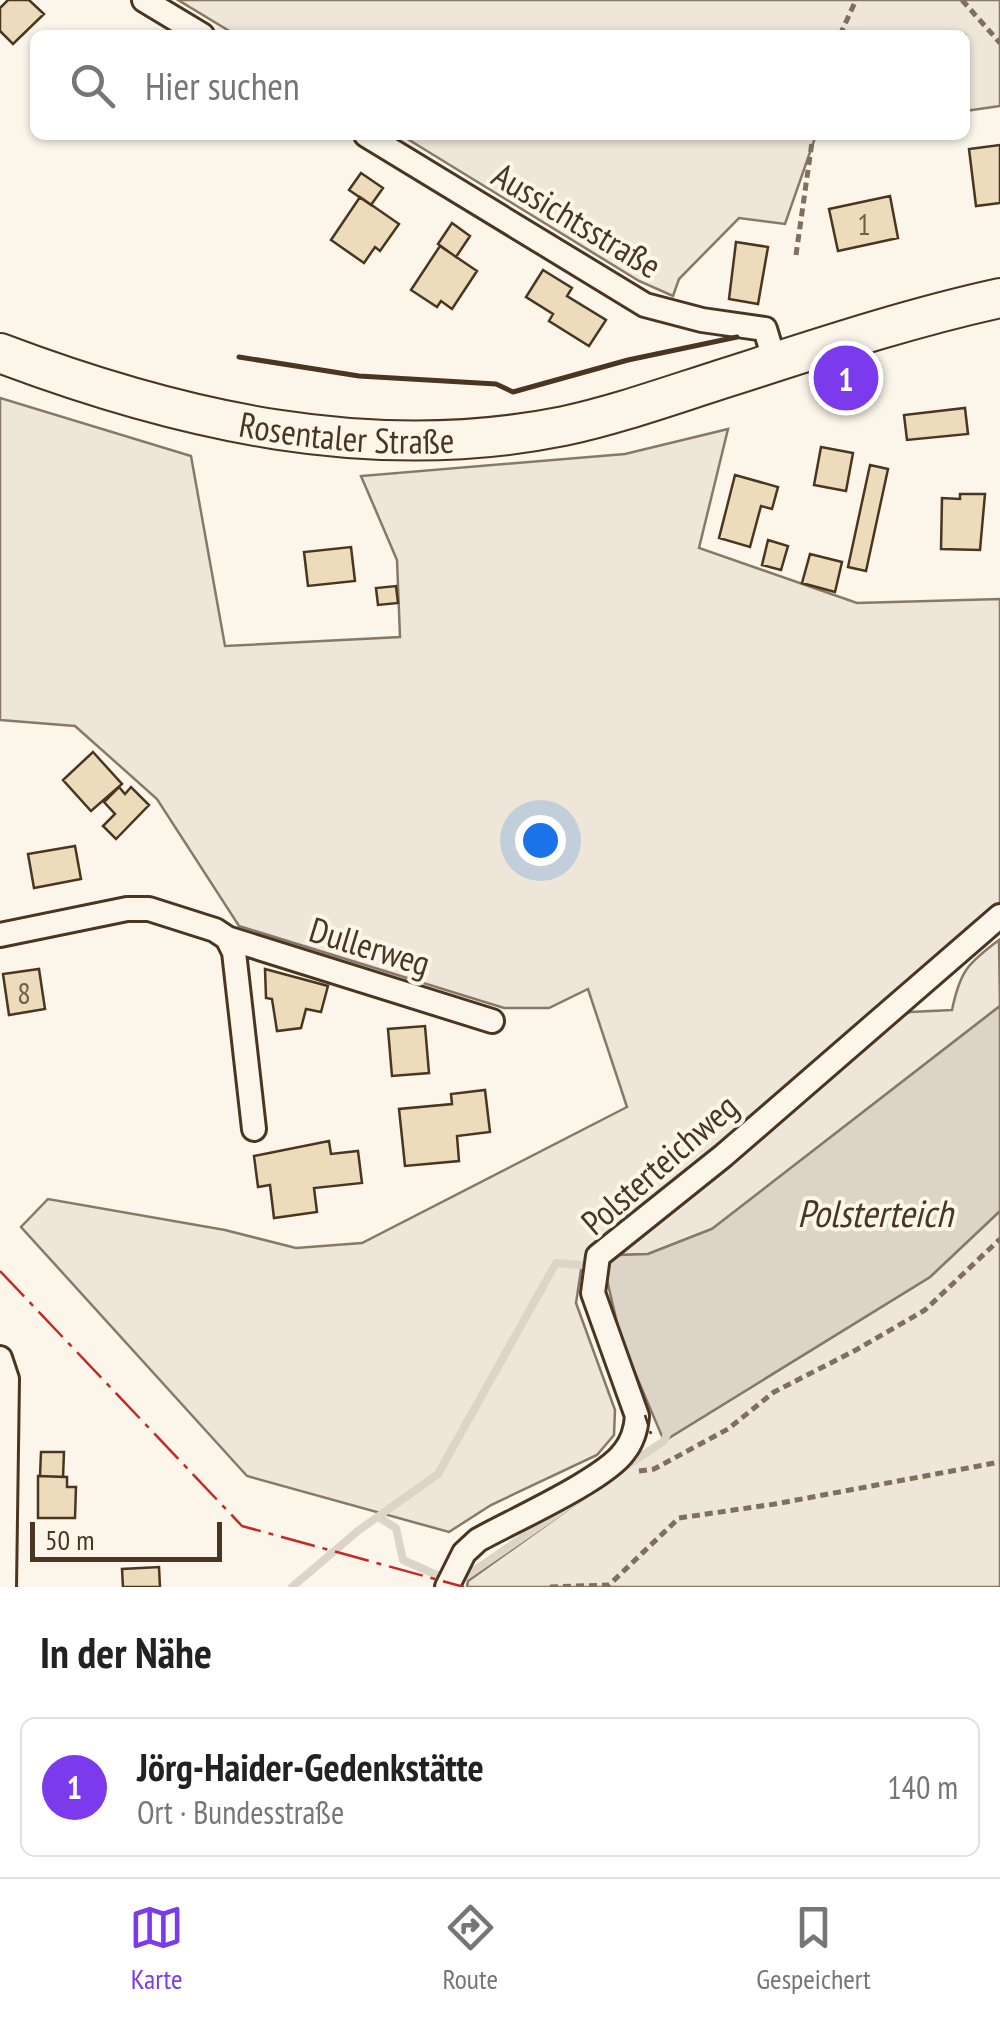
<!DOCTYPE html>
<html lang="de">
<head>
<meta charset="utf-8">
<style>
  body { margin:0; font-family:"PT Sans Narrow",sans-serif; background:#f6f6f6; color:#222 }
  .scale { position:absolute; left:30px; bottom:25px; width:192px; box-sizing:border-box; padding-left:10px; border:5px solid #4a3520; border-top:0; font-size:28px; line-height:35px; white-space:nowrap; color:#4a3520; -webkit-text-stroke:8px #fbf6e9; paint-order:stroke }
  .you { position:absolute; left:540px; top:840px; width:35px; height:35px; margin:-25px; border:8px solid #fff; border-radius:50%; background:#1a73e8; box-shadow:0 0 0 15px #1a73e833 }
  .badge { display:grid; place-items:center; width:65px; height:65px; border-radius:50%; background:#7c3aed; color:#fff; font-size:32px; font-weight:700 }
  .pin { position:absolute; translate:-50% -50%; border:5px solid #fff; box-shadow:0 2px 10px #0006 }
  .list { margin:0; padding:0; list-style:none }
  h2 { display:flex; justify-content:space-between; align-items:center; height:130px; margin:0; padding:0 40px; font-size:42px }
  h2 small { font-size:32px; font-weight:400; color:#767676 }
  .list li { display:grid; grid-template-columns:65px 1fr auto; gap:30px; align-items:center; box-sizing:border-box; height:140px; margin:0 20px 20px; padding:0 20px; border:2px solid #e0e0e0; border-radius:15px }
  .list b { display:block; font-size:38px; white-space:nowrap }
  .list p { margin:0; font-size:32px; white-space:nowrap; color:#767676 }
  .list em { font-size:32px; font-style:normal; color:#767676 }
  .icon { flex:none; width:55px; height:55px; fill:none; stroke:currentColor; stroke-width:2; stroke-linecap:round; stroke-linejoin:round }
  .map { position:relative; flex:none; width:1000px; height:1587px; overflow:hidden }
  .search { position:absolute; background:#fff; box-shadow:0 2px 8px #0004; left:30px; right:30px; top:30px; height:110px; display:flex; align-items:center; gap:25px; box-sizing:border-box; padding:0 35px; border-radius:15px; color:#767676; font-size:38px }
  .sheet { height:290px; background:#fff }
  nav { display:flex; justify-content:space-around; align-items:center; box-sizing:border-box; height:140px; border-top:2px solid #e0e0e0; background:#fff; font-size:28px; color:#767676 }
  nav a { display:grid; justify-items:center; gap:5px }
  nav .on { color:#7c3aed }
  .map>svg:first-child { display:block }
  .green { fill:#ede6d9; stroke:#887966; stroke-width:2.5 }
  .water { fill:#dcd4c6; stroke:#887966; stroke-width:2.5 }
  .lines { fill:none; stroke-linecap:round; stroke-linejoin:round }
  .stream { stroke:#dcd4c6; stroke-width:8 }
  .building { fill:#ecdcbc; stroke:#4a3520; stroke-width:2.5 }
  .street-casing { stroke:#4a3520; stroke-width:28 }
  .primary-casing { stroke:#4a3520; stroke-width:42 }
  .path { stroke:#7f6f5c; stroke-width:5; stroke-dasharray:8 5; stroke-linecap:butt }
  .street { stroke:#fbf6e9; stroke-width:22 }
  .primary { stroke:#fbf6e9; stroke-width:38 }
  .fence { stroke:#4a3520; stroke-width:2.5; stroke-dasharray:12 5; stroke-linecap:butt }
  .wall { stroke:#4a3520; stroke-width:5 }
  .power { stroke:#c62828; stroke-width:2.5; stroke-dasharray:35 8 5 8; stroke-linecap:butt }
  .labels { text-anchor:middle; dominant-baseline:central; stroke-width:8; stroke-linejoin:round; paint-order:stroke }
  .number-label { font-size:30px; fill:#725f47 }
  .street-label { font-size:35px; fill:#4a3520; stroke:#fbf6e9 }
  .water-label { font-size:38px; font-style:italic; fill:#4a3520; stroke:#fbf6e9 }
</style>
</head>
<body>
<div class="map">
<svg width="1000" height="1587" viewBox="0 0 1000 1587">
  <rect width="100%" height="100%" fill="#fbf6e9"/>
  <path class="green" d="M 178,0 L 1000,0 L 1000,106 L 965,111 L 965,35 L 236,35 Z
    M 401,135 L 816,135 L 785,224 L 739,218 L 679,279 L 673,296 L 639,281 Z
    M 0,398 L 191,456 L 225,646 L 400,637 L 397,560 L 361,476 L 625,454 L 728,429 L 699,548 L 857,603 L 1000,599 L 1000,916 L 861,1036 L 910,1012 L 952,1010 C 960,971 968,963 999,940 L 1000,1006 L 712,1229 L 648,1254 L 598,1256 L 581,1270 L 576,1303 L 615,1410 L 614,1435 L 597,1455 L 491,1505 L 449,1532 L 247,1476 L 21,1227 L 48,1199 L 225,1230 L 296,1248 L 362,1243 L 627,1107 L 588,989 L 549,1008 L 504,1008 L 239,926 L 157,799 L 75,726 L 0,720 Z
    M 1000,1211 L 1000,1587 L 467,1587 L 468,1581 L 664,1441 L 930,1277 Z"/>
  <path class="water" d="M 1000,1006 L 1000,1211 L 930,1277 L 664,1441 L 621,1340 L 604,1267 L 618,1255 L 648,1254 L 712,1229 Z"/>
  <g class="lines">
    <path class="stream" d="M 619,1471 L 664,1441 L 667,1434
      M 378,1517 L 396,1528 L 403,1560 L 439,1576
      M 459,1581 L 583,1496
      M 292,1587 L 359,1530 L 438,1474 L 556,1263 L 593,1266"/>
  </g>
  <path class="building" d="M 8,0 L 29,0 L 44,14 L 13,44 L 0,31 L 0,8 Z
    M 1000,145 L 1000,203 L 976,206 L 969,149 Z
    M 361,173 L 383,188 L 371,205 L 349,190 Z
    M 890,196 L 898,238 L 838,251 L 829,209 Z
    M 360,197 L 399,224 L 380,251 L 375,247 L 364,263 L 331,240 Z
    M 452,223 L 470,236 L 456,257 L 438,244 Z
    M 736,242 L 768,247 L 758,304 L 729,299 Z
    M 440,246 L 477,271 L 452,309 L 441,301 L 437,307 L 411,290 Z
    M 543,270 L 572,288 L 567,296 L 606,320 L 589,346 L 549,321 L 553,314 L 526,297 Z
    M 965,408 L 968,434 L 907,440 L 904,415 Z
    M 821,447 L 853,453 L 846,491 L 814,485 Z
    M 870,465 L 888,469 L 866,571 L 848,567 Z
    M 735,475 L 778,487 L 772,509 L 761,506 L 750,547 L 719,538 Z
    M 960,494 L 985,494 L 980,550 L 941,549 L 942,498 L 960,499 Z
    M 768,540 L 788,546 L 781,570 L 762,565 Z
    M 351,547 L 355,581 L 308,586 L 304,552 Z
    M 810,554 L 842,562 L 835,592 L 802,583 Z
    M 396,586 L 398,603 L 378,605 L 376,588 Z
    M 93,752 L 122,784 L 91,811 L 63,780 Z
    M 119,787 L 125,794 L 131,787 L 149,805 L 116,839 L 103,826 L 115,814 L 104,802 Z
    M 75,846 L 81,879 L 34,888 L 28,854 Z
    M 39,969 L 45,1009 L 9,1015 L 3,974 Z
    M 265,969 L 328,986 L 321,1012 L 306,1009 L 301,1028 L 277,1031 L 272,999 L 266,998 Z
    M 425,1026 L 429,1073 L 392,1076 L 388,1029 Z
    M 485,1090 L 490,1132 L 457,1136 L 459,1161 L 405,1166 L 399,1109 L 452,1104 L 451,1094 Z
    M 329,1141 L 331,1154 L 358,1151 L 362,1183 L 314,1188 L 317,1212 L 274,1218 L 270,1185 L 258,1187 L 254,1156 Z
    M 41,1452 L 64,1452 L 63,1477 L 40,1476 Z
    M 38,1476 L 67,1477 L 67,1487 L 76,1487 L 75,1518 L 38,1518 Z
    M 159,1567 L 160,1587 L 123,1587 L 122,1569 Z"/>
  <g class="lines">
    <g class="street-casing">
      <path id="street" d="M 144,0 L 202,35
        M 366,135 L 645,305 L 702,320 L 765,329 L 775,362
        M 0,935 L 127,909 L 149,909 L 215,930 L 227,938 L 234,952 L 254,1129
        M 227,938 L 492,1021
        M 0,1358 L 7,1379 L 4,1587
        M 447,1587 L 464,1553 L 478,1540 C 512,1521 604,1480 624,1452 C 633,1441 636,1430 637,1416 L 593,1293 L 598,1256 L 723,1156 L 1000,916"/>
    </g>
    <g class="primary-casing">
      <g id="primary">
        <path id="s1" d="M 0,353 C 180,421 371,465 564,426 C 615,415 666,397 716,381 C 810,351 904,319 1000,298"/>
      </g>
    </g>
    <path class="path" d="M 962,0 L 1000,43
      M 840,35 L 856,0
      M 796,255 L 813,135
      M 639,1471 L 654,1469 L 728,1429 L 774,1392 L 856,1350 L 925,1310 L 1000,1239
      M 550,1587 L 609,1585 L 679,1518 L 775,1504 L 1000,1462"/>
    <use href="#street" class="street"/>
    <use href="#primary" class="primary"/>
    <path class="fence" d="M 645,1415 L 651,1434"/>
    <path class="wall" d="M 239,357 L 359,376 L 496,384 L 513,392 L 628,360 L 737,337"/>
    <path class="power" d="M 0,1271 L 242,1526 L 464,1587"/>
  </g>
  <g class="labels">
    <g class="number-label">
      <text x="864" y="223">1</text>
      <text x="24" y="992">8</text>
    </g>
    <g class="street-label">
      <text transform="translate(577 220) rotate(31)">Aussichtsstraße</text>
      <text stroke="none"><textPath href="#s1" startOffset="358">Rosentaler Straße</textPath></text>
      <text transform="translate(370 946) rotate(17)">Dullerweg</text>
      <text transform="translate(659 1164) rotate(-41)">Polsterteichweg</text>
    </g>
    <g class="water-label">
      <text x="875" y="1212">Polsterteich</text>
    </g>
  </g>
</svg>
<div class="scale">50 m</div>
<div class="you"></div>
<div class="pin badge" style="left:846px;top:378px">1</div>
<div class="search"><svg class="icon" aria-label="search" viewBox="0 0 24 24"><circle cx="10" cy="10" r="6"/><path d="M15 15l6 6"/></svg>Hier suchen</div>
</div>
<section class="sheet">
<h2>In der Nähe<small></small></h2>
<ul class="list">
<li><span class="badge">1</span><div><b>Jörg-Haider-Gedenkstätte</b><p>Ort · Bundesstraße</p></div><em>140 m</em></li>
</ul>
</section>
<nav>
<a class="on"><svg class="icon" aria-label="map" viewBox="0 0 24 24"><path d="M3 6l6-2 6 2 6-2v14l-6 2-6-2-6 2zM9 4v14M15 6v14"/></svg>Karte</a>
<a><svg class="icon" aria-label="directions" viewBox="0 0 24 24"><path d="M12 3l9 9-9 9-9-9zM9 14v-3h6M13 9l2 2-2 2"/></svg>Route</a>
<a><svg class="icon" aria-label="saved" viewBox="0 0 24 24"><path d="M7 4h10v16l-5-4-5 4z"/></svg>Gespeichert</a>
</nav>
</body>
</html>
